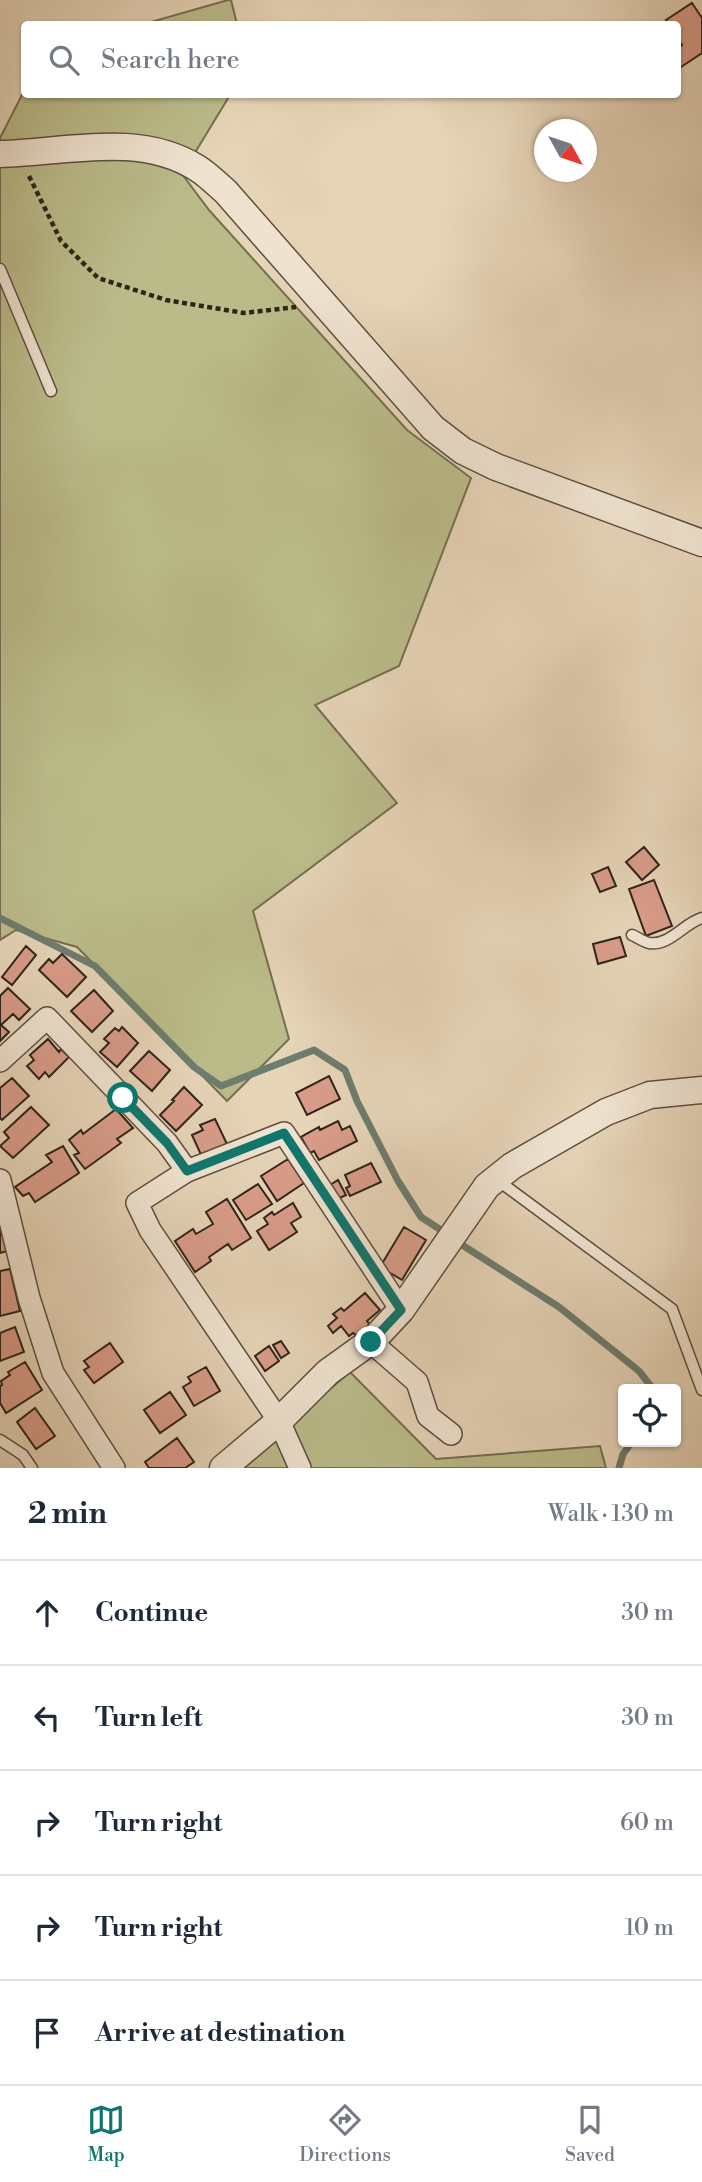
<!DOCTYPE html>
<html lang="en">
<head>
<meta charset="utf-8">
<style>
  body { margin:0; font-family:"Libre Bodoni",serif; background:#f2f2f3; color:#1f2937 }
  .controls { position:absolute; right:21px; bottom:21px; display:grid; overflow:hidden; border-radius:7px; box-shadow:0 2px 5px #0004 }
  .controls button { width:63px; height:63px; display:grid; place-items:center; padding:0; border:0; border-bottom:2px solid #e0e1e3; background:#fff; color:#1f2937; font:35px sans-serif }
  .compass { position:absolute; left:534px; top:119px; width:63px; height:63px; border-radius:50%; background:#fff; box-shadow:0 2px 5px #0004; rotate:130deg }
  .stop { position:absolute; width:21px; height:21px; margin:-16px; border:5px solid #0f766e; border-radius:50%; background:#fff }
  .stop.end { background:#0f766e; border-color:#fff; box-shadow:0 2px 7px #0008 }
  .list { margin:0; padding:0; list-style:none }
  h2 { display:flex; justify-content:space-between; align-items:center; height:91px; margin:0; padding:0 28px; font-size:30px }
  h2 small { font-size:23px; font-weight:400; color:#747a83 }
  .list li { display:grid; grid-template-columns:46px 1fr auto; gap:21px; align-items:center; box-sizing:border-box; height:105px; padding:0 28px; border-top:2px solid #e0e1e3 }
  .list b { display:block; font-size:26px; white-space:nowrap }
  .list em { font-size:23px; font-style:normal; color:#747a83 }
  .icon { flex:none; width:38px; height:38px; fill:none; stroke:currentColor; stroke-width:2; stroke-linecap:round; stroke-linejoin:round }
  .map { position:relative; flex:none; width:702px; height:1468px; overflow:hidden }
  .search { position:absolute; background:#fff; box-shadow:0 2px 5px #0004; left:21px; right:21px; top:21px; height:77px; display:flex; align-items:center; gap:18px; box-sizing:border-box; padding:0 24px; border-radius:7px; color:#747a83; font-size:26px }
  .sheet { height:616px; background:#fff }
  nav { display:flex; justify-content:space-around; align-items:center; box-sizing:border-box; height:98px; border-top:2px solid #e0e1e3; background:#fff; font-size:19px; color:#747a83 }
  nav a { display:grid; justify-items:center; gap:4px }
  nav .on { color:#0f766e }
  .map>svg:first-child { display:block }
  .green { fill:#bbbb8a; stroke:#756f52; stroke-width:2 }
  .lines { fill:none; stroke-linecap:round; stroke-linejoin:round }
  .stream { stroke:#6d7d6f; stroke-width:7 }
  .building { fill:#d99c89; stroke:#2f2319; stroke-width:2 }
  .service-casing { stroke:#5d4f40; stroke-width:13 }
  .minor-casing { stroke:#5d4f40; stroke-width:24 }
  .tertiary-casing { stroke:#5d4f40; stroke-width:29 }
  .path { stroke:#2f2319; stroke-width:4.5; stroke-dasharray:5 3.5; stroke-linecap:butt }
  .service { stroke:#efe3d0; stroke-width:10 }
  .minor { stroke:#efe3d0; stroke-width:21 }
  .tertiary { stroke:#efe3d0; stroke-width:26 }
  .route { stroke:#0f766e; stroke-width:9 }
</style>
</head>
<body>
<div class="map">
<svg width="702" height="1468" viewBox="0 0 702 1468">
  <rect width="100%" height="100%" fill="#e6d4b7"/>
  <filter id="stains"><feTurbulence type="fractalNoise" baseFrequency=".00286" numOctaves="4"/><feColorMatrix values="0 0 0 0 .2 0 0 0 0 .09 0 0 0 0 .02 0 0 0 .5 -.17"/></filter>
  <radialGradient id="worn" r=".72"><stop offset=".6" stop-color="#630" stop-opacity="0"/><stop offset="1" stop-color="#630" stop-opacity=".3"/></radialGradient>
  <path class="green" d="M 228,0 L 231,0 L 237,24 L 144,24 Z
    M 24,91 L 24,94 L 230,95 L 182,174 L 209,210 L 407,430 L 471,478 L 399,666 L 315,705 L 397,803 L 253,911 L 289,1039 L 227,1101 L 77,947 L 16,930 L 0,940 L 0,138 Z
    M 350,1372 L 436,1459 L 600,1446 L 606,1468 L 237,1468 Z"/>
  <g class="lines">
    <path class="stream" d="M 0,918 L 95,966 L 194,1067 L 221,1086 L 314,1050 L 345,1070 L 357,1101 L 398,1181 L 421,1217 L 447,1234
      M 456,1241 L 559,1307 L 639,1371 L 653,1389
      M 619,1468 L 623,1454 L 632,1442"/>
  </g>
  <path class="building" d="M 692,3 L 702,18 L 702,53 L 678,69 L 678,48 L 682,45 L 678,39 L 678,24 L 669,24 L 666,20 Z
    M 644,847 L 659,865 L 642,880 L 626,862 Z
    M 608,867 L 616,886 L 600,892 L 592,874 Z
    M 654,880 L 672,926 L 646,936 L 629,889 Z
    M 620,937 L 626,956 L 598,964 L 593,944 Z
    M 26,946 L 36,955 L 12,985 L 2,977 Z
    M 62,954 L 86,977 L 67,997 L 39,970 L 49,959 L 53,963 Z
    M 8,988 L 30,1009 L 19,1020 L 13,1014 L 1,1025 L 9,1032 L 0,1041 L 0,996 Z
    M 94,990 L 113,1011 L 92,1032 L 71,1011 Z
    M 122,1027 L 138,1043 L 117,1067 L 100,1052 L 109,1043 L 104,1039 L 115,1028 L 119,1031 Z
    M 48,1039 L 59,1052 L 61,1049 L 69,1057 L 49,1077 L 45,1072 L 39,1079 L 27,1066 L 34,1060 L 30,1055 Z
    M 149,1051 L 170,1070 L 152,1091 L 130,1071 Z
    M 329,1076 L 340,1099 L 307,1115 L 296,1093 Z
    M 12,1078 L 29,1096 L 2,1120 L 0,1118 L 0,1088 Z
    M 184,1087 L 202,1105 L 176,1131 L 160,1115 L 174,1101 L 172,1100 Z
    M 31,1107 L 49,1125 L 13,1158 L 0,1146 L 9,1138 L 4,1132 Z
    M 116,1109 L 133,1128 L 117,1139 L 121,1143 L 85,1169 L 74,1155 L 79,1153 L 69,1140 L 81,1130 L 83,1134 Z
    M 215,1119 L 227,1144 L 202,1157 L 192,1135 L 203,1130 L 200,1125 Z
    M 338,1121 L 342,1130 L 350,1126 L 357,1141 L 319,1160 L 314,1151 L 310,1153 L 301,1137 L 319,1127 L 320,1130 Z
    M 63,1146 L 79,1173 L 35,1202 L 29,1193 L 23,1196 L 15,1187 L 52,1162 L 46,1155 Z
    M 288,1159 L 304,1183 L 277,1201 L 261,1176 Z
    M 371,1163 L 381,1182 L 350,1196 L 346,1188 L 350,1186 L 345,1175 Z
    M 338,1180 L 346,1195 L 338,1199 L 330,1185 Z
    M 258,1184 L 272,1204 L 246,1220 L 233,1200 Z
    M 227,1199 L 251,1238 L 232,1250 L 228,1244 L 209,1257 L 211,1261 L 195,1272 L 175,1241 L 193,1229 L 196,1234 L 213,1224 L 206,1212 Z
    M 293,1203 L 301,1217 L 291,1223 L 297,1232 L 269,1250 L 257,1231 L 268,1224 L 264,1218 L 272,1212 L 274,1215 Z
    M 0,1226 L 7,1251 L 0,1253 Z
    M 404,1227 L 426,1240 L 402,1280 L 380,1267 Z
    M 10,1269 L 20,1311 L 0,1316 L 0,1271 Z
    M 365,1293 L 380,1310 L 367,1321 L 370,1325 L 358,1336 L 353,1333 L 349,1336 L 341,1326 L 333,1333 L 328,1326 L 337,1318 L 333,1314 L 341,1308 L 344,1311 Z
    M 15,1327 L 24,1352 L 0,1361 L 0,1333 Z
    M 281,1341 L 289,1353 L 281,1358 L 273,1345 Z
    M 110,1343 L 123,1362 L 94,1383 L 84,1370 L 89,1367 L 84,1361 Z
    M 269,1346 L 279,1361 L 265,1371 L 255,1356 Z
    M 25,1362 L 42,1390 L 6,1413 L 0,1403 L 0,1386 L 2,1385 L 1,1381 L 10,1375 L 8,1372 Z
    M 206,1367 L 220,1391 L 194,1406 L 183,1387 L 191,1382 L 188,1377 Z
    M 170,1392 L 186,1415 L 160,1433 L 144,1410 Z
    M 35,1408 L 55,1436 L 36,1449 L 17,1422 Z
    M 177,1438 L 194,1462 L 185,1468 L 149,1468 L 145,1462 Z"/>
  <g class="lines">
    <g class="service-casing">
      <path id="service" d="M 0,269 L 51,391
        M 632,935 C 637,937 644,942 649,943 C 670,946 684,923 702,918
        M 496,1179 L 672,1309 L 702,1390
        M 0,1440 L 23,1455 L 32,1468"/>
    </g>
    <g class="minor-casing">
      <path id="minor" d="M 0,1061 L 47,1018 L 167,1143 L 187,1171
        M 0,1180 L 29,1298 L 53,1373 L 114,1468
        M 371,1342 L 417,1382 L 428,1416 L 451,1434
        M 300,1468 L 279,1421 L 150,1230 L 137,1203 L 187,1171 L 284,1133 L 401,1310"/>
    </g>
    <g class="tertiary-casing">
      <path id="tertiary" d="M 0,154 C 64,153 138,131 197,168 C 207,174 217,184 226,192 L 433,428 L 463,451 L 496,467 L 702,543
        M 223,1468 L 279,1421 L 328,1372 L 374,1339 L 401,1310 L 487,1186 L 512,1166 L 606,1112 L 650,1095 L 702,1090"/>
    </g>
    <path class="path" d="M 29,176 L 61,241 L 98,278 L 166,300 L 244,313 L 296,307"/>
    <use href="#service" class="service"/>
    <use href="#minor" class="minor"/>
    <use href="#tertiary" class="tertiary"/>
  </g>
  <g class="lines">
    <path class="route" d="M 123,1098 L 167,1143 L 187,1171 L 284,1133 L 401,1310 L 371,1342"/>
  </g>
  <rect width="100%" height="100%" filter="url(#stains)"/>
  <rect width="100%" height="100%" fill="url(#worn)"/>
</svg>
<div class="controls">
<button><svg class="icon" aria-label="locate" viewBox="0 0 24 24"><circle cx="12" cy="12" r="6"/><path d="M12 2v4M12 18v4M2 12h4M18 12h4"/></svg></button>
</div>
<svg class="compass" viewBox="-18 -18 36 36"><path d="M0-13l5 13h-10z" fill="#e53935"/><path d="M0 13l5-13h-10z" fill="#747a83"/></svg>
<div class="stop" style="left:123px;top:1098px"></div>
<div class="stop end" style="left:371px;top:1342px"></div>
<div class="search"><svg class="icon" aria-label="search" viewBox="0 0 24 24"><circle cx="10" cy="10" r="6"/><path d="M15 15l6 6"/></svg>Search here</div>
</div>
<section class="sheet">
<h2>2 min<small>Walk · 130 m</small></h2>
<ul class="list">
<li><svg class="icon" aria-label="ahead" viewBox="0 0 24 24"><path d="M12 20V5M6 11l6-6 6 6"/></svg><div><b>Continue</b></div><em>30 m</em></li>
<li><svg class="icon" aria-label="left" viewBox="0 0 24 24"><path d="M17 20v-9H6M10 6l-5 5 5 5"/></svg><div><b>Turn left</b></div><em>30 m</em></li>
<li><svg class="icon" aria-label="right" viewBox="0 0 24 24"><path d="M7 20v-9h11M14 6l5 5-5 5"/></svg><div><b>Turn right</b></div><em>60 m</em></li>
<li><svg class="icon" aria-label="right" viewBox="0 0 24 24"><path d="M7 20v-9h11M14 6l5 5-5 5"/></svg><div><b>Turn right</b></div><em>10 m</em></li>
<li><svg class="icon" aria-label="arrive" viewBox="0 0 24 24"><path d="M6 21V4h12l-3 4 3 4H6"/></svg><div><b>Arrive at destination</b></div></li>
</ul>
</section>
<nav>
<a class="on"><svg class="icon" aria-label="map" viewBox="0 0 24 24"><path d="M3 6l6-2 6 2 6-2v14l-6 2-6-2-6 2zM9 4v14M15 6v14"/></svg>Map</a>
<a><svg class="icon" aria-label="directions" viewBox="0 0 24 24"><path d="M12 3l9 9-9 9-9-9zM9 14v-3h6M13 9l2 2-2 2"/></svg>Directions</a>
<a><svg class="icon" aria-label="saved" viewBox="0 0 24 24"><path d="M7 4h10v16l-5-4-5 4z"/></svg>Saved</a>
</nav>
</body>
</html>
